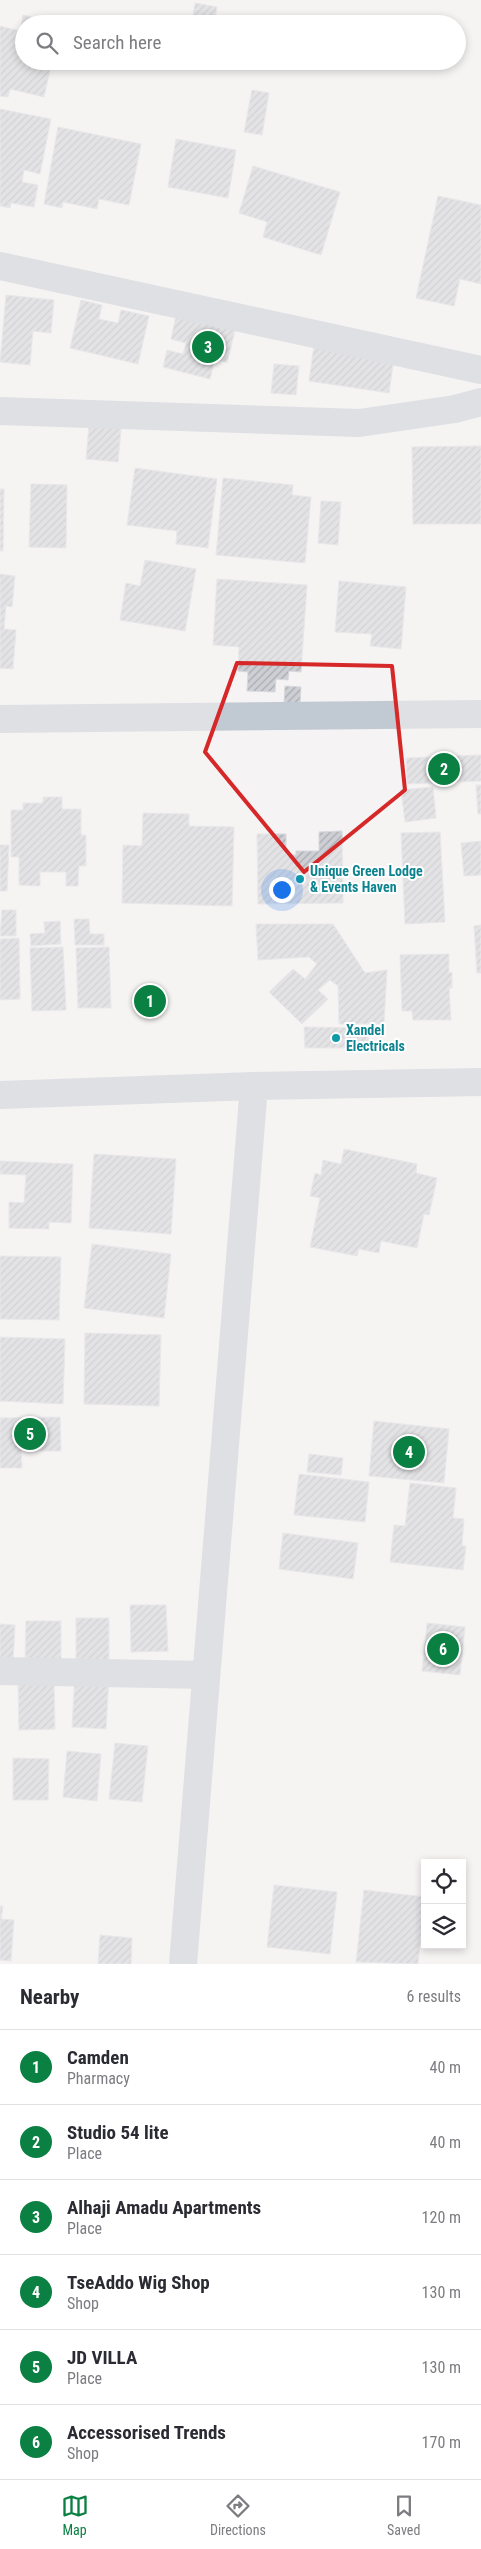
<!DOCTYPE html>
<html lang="en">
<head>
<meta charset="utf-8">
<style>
  body { margin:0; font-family:"Roboto Condensed",sans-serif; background:#f2f2f3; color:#2b2b33 }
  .controls { position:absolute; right:15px; bottom:15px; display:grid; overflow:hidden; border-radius:0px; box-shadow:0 2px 8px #0003 }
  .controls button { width:45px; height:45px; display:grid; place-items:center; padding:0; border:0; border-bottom:1px solid #e1e1e2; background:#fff; color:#2b2b33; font:25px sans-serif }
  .you { position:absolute; left:281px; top:889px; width:18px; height:18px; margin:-12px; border:4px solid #fff; border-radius:50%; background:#1a73e8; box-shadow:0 0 0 8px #1a73e833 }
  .badge { display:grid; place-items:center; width:32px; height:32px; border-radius:50%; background:#0b8043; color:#fff; font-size:16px; font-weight:700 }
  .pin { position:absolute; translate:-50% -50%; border:2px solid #fff; box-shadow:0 1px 5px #0006 }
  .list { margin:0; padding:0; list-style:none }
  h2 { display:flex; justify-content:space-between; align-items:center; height:65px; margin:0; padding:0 20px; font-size:21px }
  h2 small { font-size:16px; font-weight:400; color:#7c7c81 }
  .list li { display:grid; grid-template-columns:32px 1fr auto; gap:15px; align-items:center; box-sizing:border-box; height:75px; padding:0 20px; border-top:1px solid #e1e1e2 }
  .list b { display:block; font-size:19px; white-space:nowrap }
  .list p { margin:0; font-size:16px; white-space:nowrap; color:#7c7c81 }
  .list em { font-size:16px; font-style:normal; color:#7c7c81 }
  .icon { flex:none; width:28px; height:28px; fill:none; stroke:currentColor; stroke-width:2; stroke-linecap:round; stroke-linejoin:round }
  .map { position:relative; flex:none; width:481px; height:1964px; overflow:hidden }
  .search { position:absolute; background:#fff; box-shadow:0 2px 8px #0003; left:15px; right:15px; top:15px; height:55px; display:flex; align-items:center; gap:12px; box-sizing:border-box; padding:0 18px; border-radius:28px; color:#7c7c81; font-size:19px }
  .sheet { height:515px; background:#fff }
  nav { display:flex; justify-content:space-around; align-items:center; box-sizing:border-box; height:70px; border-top:1px solid #e1e1e2; background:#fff; font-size:14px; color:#7c7c81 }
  nav a { display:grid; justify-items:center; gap:2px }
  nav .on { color:#0b8043 }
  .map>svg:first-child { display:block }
  .building { fill:url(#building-hatch); stroke:#d7d9de }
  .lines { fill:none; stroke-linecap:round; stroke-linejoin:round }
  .minor { stroke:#c1cad2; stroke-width:28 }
  .marked { fill:none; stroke:#d62828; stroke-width:4; stroke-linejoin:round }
  .culture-dot { fill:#0f9aa8; stroke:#fff; stroke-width:2 }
  .labels { text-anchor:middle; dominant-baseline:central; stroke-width:4; stroke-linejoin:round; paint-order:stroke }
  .culture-label { font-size:14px; font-weight:bold; fill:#0d838f; stroke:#fff; text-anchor:start }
</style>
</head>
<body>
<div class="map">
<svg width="481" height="1964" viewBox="0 0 481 1964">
  <defs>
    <pattern id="building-hatch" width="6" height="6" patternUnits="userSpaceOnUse" patternTransform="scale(1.25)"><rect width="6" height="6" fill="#cdcfd5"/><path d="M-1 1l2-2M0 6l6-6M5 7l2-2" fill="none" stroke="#a8abb0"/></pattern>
  </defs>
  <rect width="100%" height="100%" fill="#f5f3f3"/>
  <path class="building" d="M 195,3 L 217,7 L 214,24 L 192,22 Z
    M 23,15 L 60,24 L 24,24 L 24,61 L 52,61 L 44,97 L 10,89 L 8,97 L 0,96 L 0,26 L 20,31 Z
    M 252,90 L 269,93 L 262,135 L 244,132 Z
    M 0,109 L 51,119 L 40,174 L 24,170 L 22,182 L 38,185 L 34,207 L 11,203 L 10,208 L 0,206 Z
    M 58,127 L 141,144 L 129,205 L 99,199 L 97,209 L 63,202 L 62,208 L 44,204 Z
    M 176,139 L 236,150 L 228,198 L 168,187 Z
    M 253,166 L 340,192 L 321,255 L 263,237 L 267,222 L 239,213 Z
    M 438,196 L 481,205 L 481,284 L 460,279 L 454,306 L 416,298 Z
    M 6,295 L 54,300 L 51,333 L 33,331 L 30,365 L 0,362 Z
    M 81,300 L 102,305 L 99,319 L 118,323 L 121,310 L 149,316 L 138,364 L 70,348 Z
    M 177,311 L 236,326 L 227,363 L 215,359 L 210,379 L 163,367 L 167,350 L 183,354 L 186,343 L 171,339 Z
    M 314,345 L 394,358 L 389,393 L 309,381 Z
    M 274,364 L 299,366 L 296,395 L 271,393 Z
    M 89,425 L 121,429 L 118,462 L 86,459 Z
    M 481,446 L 481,524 L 413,524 L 412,447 Z
    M 135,468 L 217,479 L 208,548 L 176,544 L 177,531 L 127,525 Z
    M 223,478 L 293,485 L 292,495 L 311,497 L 305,563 L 216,555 Z
    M 31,484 L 67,485 L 66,548 L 29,547 Z
    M 0,489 L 4,489 L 3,551 L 0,551 Z
    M 321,501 L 341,502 L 338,545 L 318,543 Z
    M 145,560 L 196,569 L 185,631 L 120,620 L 126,583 L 140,586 Z
    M 0,574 L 15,576 L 12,607 L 6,606 L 4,629 L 16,630 L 13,669 L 0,668 Z
    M 217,579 L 307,585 L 301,672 L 289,671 L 288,680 L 276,679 L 275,692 L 247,691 L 248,672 L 238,671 L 239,647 L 213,645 Z
    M 339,581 L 406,587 L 401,649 L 370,646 L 372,634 L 335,632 Z
    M 285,686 L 301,687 L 300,704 L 284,702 Z
    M 481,755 L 481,781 L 407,784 L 406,758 Z
    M 476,785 L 481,785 L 481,814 L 478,814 Z
    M 433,787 L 436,818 L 405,822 L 401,790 Z
    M 43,797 L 62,797 L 62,809 L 81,809 L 81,835 L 86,835 L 86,866 L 79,866 L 78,886 L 66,886 L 66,872 L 40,872 L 40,886 L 19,885 L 19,857 L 11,857 L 11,810 L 23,810 L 23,803 L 43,803 Z
    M 143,813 L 189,814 L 189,826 L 234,827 L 232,906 L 122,903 L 123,845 L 142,846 Z
    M 342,831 L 343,903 L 258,904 L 257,834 L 286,834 L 286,855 L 296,855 L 296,851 L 319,851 L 319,832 Z
    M 440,832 L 445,922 L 405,924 L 401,833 Z
    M 481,841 L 481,875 L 464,876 L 461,843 Z
    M 0,845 L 9,845 L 7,891 L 0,891 Z
    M 2,910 L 16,910 L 16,936 L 0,936 Z
    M 74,919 L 89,919 L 90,934 L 104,934 L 104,945 L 75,945 Z
    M 60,921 L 61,944 L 31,946 L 30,934 L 45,933 L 44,922 Z
    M 256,924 L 333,924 L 365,973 L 387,970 L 384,1024 L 339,1024 L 338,986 L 330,980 L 318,990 L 328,999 L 302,1024 L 269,992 L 293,969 L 305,979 L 317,964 L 309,957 L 258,960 Z
    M 481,925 L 481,973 L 477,973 L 474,926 Z
    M 19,938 L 20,999 L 0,1000 L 0,939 Z
    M 63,947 L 66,1010 L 32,1011 L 30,948 Z
    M 109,947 L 111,1008 L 78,1008 L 76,948 Z
    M 449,954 L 449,973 L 452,972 L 452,988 L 449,988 L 451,1020 L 413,1020 L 412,1011 L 402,1011 L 400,955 Z
    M 304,1027 L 368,1028 L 369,1048 L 305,1048 Z
    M 344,1149 L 417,1164 L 416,1173 L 437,1178 L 429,1215 L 424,1214 L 417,1248 L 381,1241 L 379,1253 L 359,1249 L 357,1256 L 310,1247 L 320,1198 L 310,1196 L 315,1173 L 321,1175 L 323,1160 L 341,1164 Z
    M 94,1154 L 176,1159 L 171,1234 L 89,1228 Z
    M 0,1161 L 73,1164 L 71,1223 L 49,1222 L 49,1229 L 9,1228 L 9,1202 L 24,1203 L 26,1175 L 0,1174 Z
    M 92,1244 L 171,1254 L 164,1318 L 84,1308 Z
    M 0,1256 L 61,1257 L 59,1320 L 0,1319 Z
    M 85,1333 L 161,1335 L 159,1406 L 84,1404 Z
    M 0,1337 L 65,1339 L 63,1404 L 0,1401 Z
    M 60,1417 L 61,1451 L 21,1451 L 22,1468 L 0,1468 L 0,1418 Z
    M 374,1421 L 449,1429 L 444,1483 L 369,1476 Z
    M 309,1454 L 343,1458 L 341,1475 L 307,1472 Z
    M 299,1474 L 369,1482 L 365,1522 L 294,1515 Z
    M 410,1483 L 456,1488 L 453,1518 L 464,1519 L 462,1546 L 466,1546 L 463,1570 L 390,1562 L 394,1525 L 405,1526 Z
    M 283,1533 L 358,1543 L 353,1579 L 279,1569 Z
    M 130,1605 L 166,1605 L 168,1651 L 131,1652 Z
    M 76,1618 L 109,1618 L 109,1661 L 76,1661 Z
    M 26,1621 L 61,1621 L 61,1664 L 25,1664 Z
    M 427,1623 L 465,1627 L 460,1675 L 422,1671 Z
    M 0,1624 L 15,1625 L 13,1664 L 0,1664 Z
    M 75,1675 L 109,1677 L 106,1729 L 72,1727 Z
    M 54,1682 L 55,1729 L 19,1730 L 18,1683 Z
    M 115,1743 L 148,1746 L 142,1802 L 109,1799 Z
    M 67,1751 L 101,1754 L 97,1801 L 63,1797 Z
    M 13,1758 L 49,1759 L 48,1800 L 13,1800 Z
    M 274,1885 L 337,1892 L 330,1954 L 267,1947 Z
    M 364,1890 L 425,1897 L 418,1964 L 356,1962 Z
    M 0,1906 L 3,1906 L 1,1919 L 14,1920 L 11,1961 L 0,1960 Z
    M 100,1935 L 132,1938 L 131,1964 L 98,1964 Z"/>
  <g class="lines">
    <path class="minor" d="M 0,266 L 481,370
      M 0,411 L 359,423 L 455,409 L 481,402
      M 0,719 L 481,714
      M 0,1095 L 254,1086 L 481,1082
      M 0,1671 L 206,1675
      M 183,1964 L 254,1086"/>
  </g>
  <path d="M0 0H481V1964H0ZM 237,663 L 392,666 L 405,790 L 304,872 L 205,752 Z" fill="#f5f3f3" fill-opacity=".55" fill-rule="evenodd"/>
  <path class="marked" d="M 237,663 L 392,666 L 405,790 L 304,872 L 205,752 Z"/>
  <g class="culture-dot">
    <circle cx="300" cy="879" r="5"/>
    <circle cx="336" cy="1038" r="5"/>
  </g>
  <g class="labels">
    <g class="culture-label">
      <text x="310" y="871">Unique Green Lodge<tspan x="310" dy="16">&amp; Events Haven</tspan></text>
      <text x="346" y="1030">Xandel<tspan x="346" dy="16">Electricals</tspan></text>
    </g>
  </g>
</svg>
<div class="controls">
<button><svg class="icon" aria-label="locate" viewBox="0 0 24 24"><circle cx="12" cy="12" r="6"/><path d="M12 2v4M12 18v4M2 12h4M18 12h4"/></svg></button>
<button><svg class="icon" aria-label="layers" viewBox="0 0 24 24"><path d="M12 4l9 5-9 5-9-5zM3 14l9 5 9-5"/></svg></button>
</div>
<div class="you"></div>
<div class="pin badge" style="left:150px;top:1001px">1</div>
<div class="pin badge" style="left:444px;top:769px">2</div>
<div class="pin badge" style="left:208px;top:347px">3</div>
<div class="pin badge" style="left:409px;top:1452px">4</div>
<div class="pin badge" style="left:30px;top:1434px">5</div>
<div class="pin badge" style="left:443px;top:1649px">6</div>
<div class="search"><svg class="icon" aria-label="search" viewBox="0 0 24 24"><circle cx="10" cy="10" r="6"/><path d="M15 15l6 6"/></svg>Search here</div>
</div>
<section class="sheet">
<h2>Nearby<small>6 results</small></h2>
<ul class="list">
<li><span class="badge">1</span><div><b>Camden</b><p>Pharmacy</p></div><em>40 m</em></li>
<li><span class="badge">2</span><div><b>Studio 54 lite</b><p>Place</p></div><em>40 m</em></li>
<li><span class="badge">3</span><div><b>Alhaji Amadu Apartments</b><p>Place</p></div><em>120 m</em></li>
<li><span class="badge">4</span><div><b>TseAddo Wig Shop</b><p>Shop</p></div><em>130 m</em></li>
<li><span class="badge">5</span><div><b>JD VILLA</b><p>Place</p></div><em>130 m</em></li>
<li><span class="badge">6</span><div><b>Accessorised Trends</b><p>Shop</p></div><em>170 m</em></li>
</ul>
</section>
<nav>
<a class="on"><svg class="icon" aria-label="map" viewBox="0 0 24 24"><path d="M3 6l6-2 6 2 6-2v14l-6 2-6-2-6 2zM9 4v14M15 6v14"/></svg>Map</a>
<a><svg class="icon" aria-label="directions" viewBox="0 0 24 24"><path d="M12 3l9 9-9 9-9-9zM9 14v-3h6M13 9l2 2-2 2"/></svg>Directions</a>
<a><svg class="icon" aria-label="saved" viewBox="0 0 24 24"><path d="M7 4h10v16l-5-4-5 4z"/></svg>Saved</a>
</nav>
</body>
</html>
